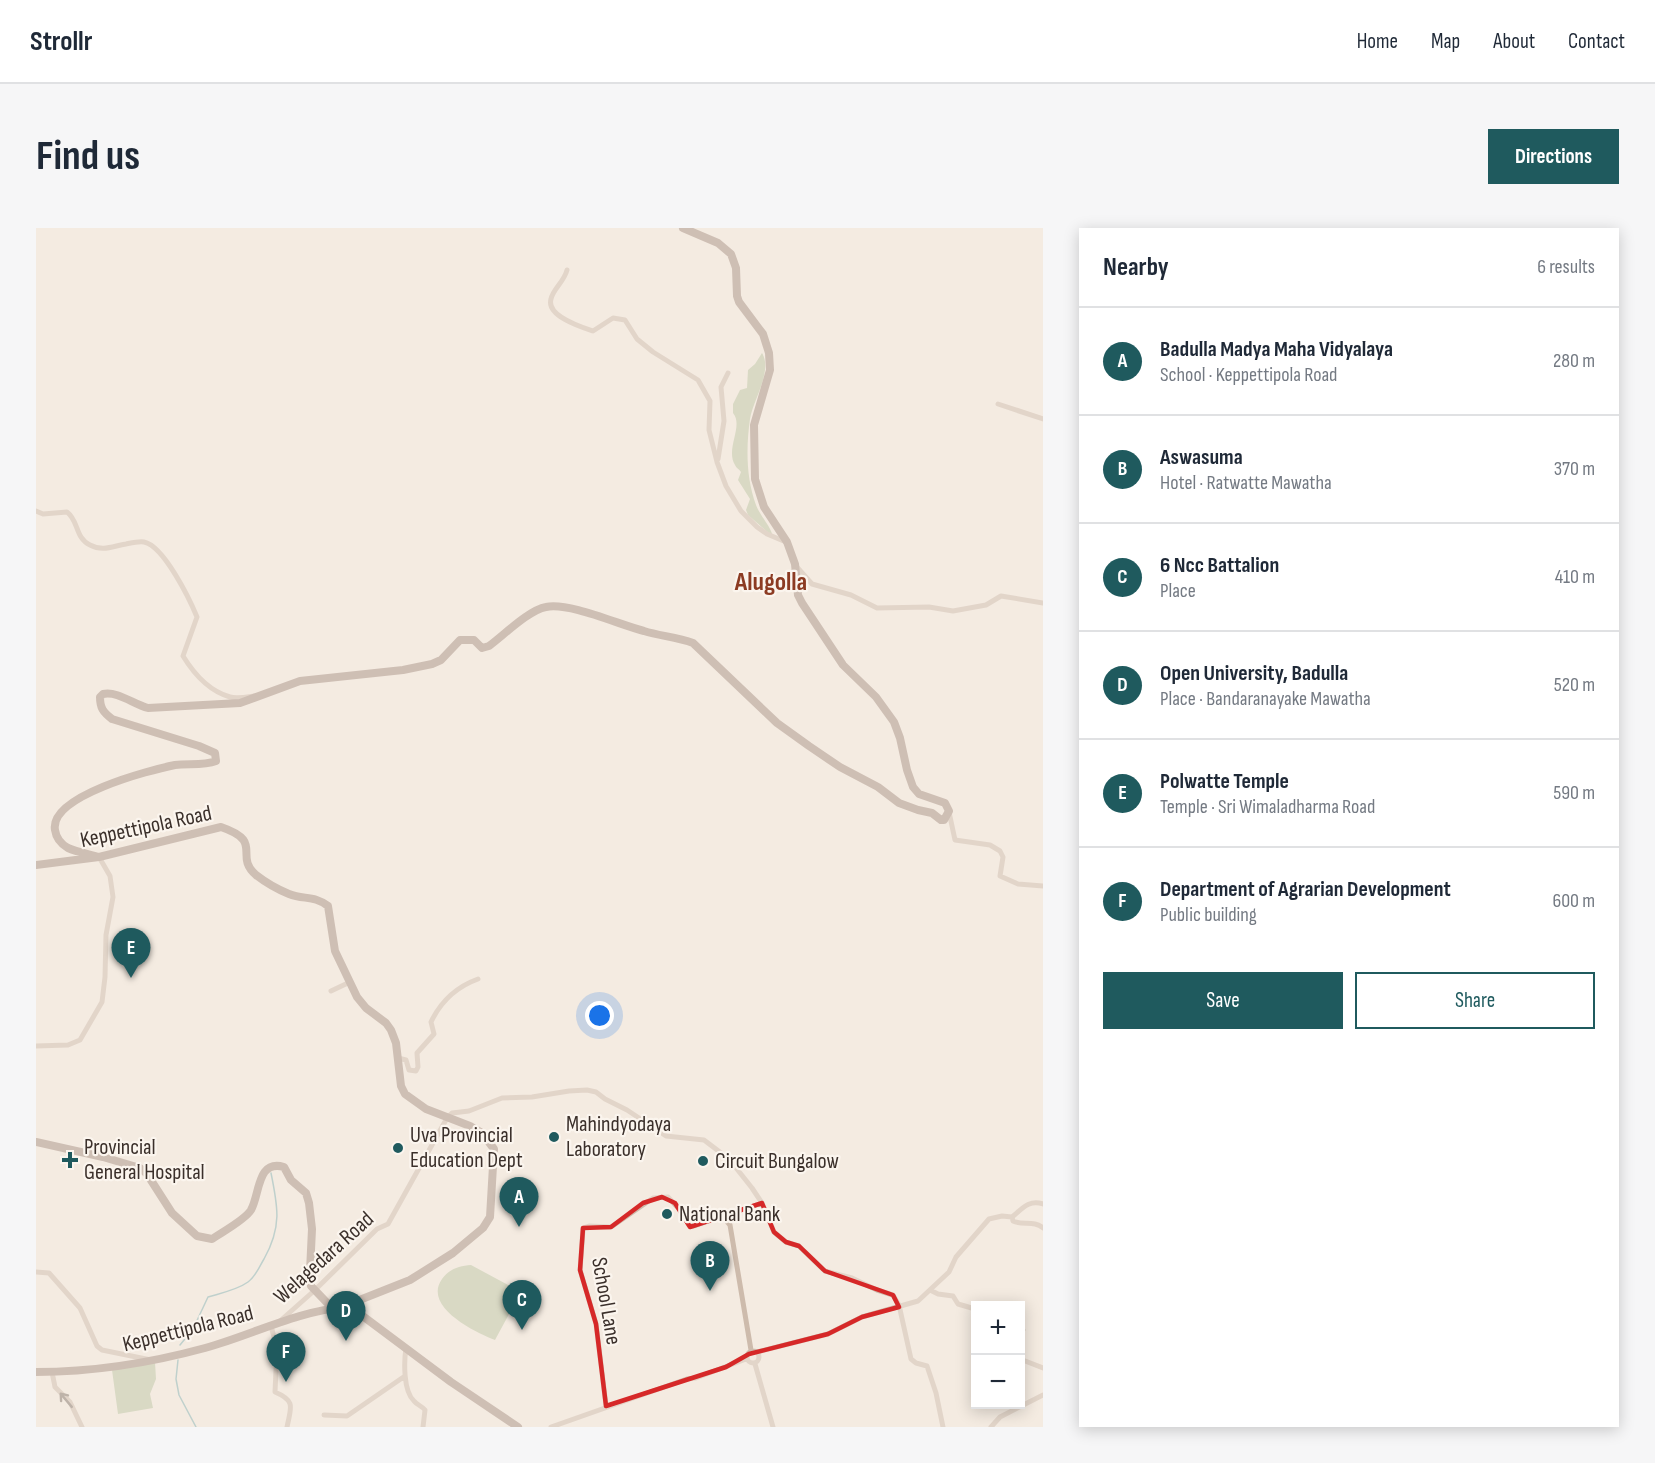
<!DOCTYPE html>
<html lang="en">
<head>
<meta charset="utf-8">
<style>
  body { margin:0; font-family:"Sofia Sans Condensed",sans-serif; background:#f6f6f7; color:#1f2937 }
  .controls { position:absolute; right:18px; bottom:18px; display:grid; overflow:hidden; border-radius:0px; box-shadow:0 3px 15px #0003 }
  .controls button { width:54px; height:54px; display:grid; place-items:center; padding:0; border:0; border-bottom:2px solid #e0e1e3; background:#fff; color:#1f2937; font:30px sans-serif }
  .you { position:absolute; left:564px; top:788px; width:21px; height:21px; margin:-15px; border:4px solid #fff; border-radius:50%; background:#1a73e8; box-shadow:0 0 0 9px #1a73e833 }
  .badge { display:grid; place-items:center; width:39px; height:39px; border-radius:50%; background:#1f5a5e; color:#fff; font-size:20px; font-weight:700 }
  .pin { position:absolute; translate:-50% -50px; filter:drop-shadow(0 2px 3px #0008) }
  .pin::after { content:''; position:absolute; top:32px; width:21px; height:18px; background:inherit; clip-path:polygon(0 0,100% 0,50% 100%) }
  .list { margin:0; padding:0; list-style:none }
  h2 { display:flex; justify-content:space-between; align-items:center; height:78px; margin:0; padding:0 24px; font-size:26px }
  h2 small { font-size:20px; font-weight:400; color:#747a83 }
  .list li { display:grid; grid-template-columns:39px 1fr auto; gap:18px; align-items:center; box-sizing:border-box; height:108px; padding:0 24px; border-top:2px solid #e0e1e3 }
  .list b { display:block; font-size:22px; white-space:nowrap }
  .list p { margin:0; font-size:20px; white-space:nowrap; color:#747a83 }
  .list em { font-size:20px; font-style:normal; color:#747a83 }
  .actions { display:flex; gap:12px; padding:18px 24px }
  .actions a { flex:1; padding:14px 0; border:2px solid #1f5a5e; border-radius:0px; text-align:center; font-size:21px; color:#1f5a5e }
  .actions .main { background:#1f5a5e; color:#fff }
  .map { position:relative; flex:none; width:1007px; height:1199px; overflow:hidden; border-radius:0px }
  header { display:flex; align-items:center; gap:36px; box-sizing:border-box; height:84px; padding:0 30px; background:#fff; border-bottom:2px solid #e0e1e3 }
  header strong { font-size:28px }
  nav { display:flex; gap:33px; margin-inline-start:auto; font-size:21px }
  .intro { display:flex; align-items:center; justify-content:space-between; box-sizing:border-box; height:144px; padding:0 36px }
  h1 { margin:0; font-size:42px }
  .button { padding:15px 27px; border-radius:0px; background:#1f5a5e; color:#fff; font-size:21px; font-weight:700 }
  main { display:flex; gap:36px; padding:0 36px }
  aside { flex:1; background:#fff; border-radius:0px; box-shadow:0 3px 15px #0003 }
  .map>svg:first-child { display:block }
  .green { fill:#b8c4a0 }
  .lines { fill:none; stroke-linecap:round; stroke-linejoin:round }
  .stream { stroke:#7fb0b2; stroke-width:1.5 }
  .street { stroke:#cdbbac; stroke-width:5 }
  .secondary { stroke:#a18a7d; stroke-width:8 }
  .oneway { stroke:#7d6f65 }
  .marked { fill:none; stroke:#d62828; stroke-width:4.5; stroke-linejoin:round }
  .poi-dot { fill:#1f5a5e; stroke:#fbf5ee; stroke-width:2 }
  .labels { text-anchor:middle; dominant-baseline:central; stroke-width:4.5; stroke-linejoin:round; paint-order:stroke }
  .street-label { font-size:22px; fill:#3b302b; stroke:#fbf5ee }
  .poi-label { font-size:22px; fill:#3b302b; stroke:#fbf5ee; text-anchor:start }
  .quarter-label { font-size:26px; font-weight:bold; fill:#8c3b22; stroke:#fbf5ee }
</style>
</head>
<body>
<header>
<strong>Strollr</strong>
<nav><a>Home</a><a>Map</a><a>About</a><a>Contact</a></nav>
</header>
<div class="intro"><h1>Find us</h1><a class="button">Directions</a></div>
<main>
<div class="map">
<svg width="1007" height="1199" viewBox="0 0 1007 1199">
  <rect width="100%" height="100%" fill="#f4ebe1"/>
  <path class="green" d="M 726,125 C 737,143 717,172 714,191 C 710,219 710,250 720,277 C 724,288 735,298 737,309 L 712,287 L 710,282 L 714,271 L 702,252 L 705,244 C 703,241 700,240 699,237 C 689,221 708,198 697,185 L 697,176 L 704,162 L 711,160 L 712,142 L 719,136 Z
    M 435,1037 L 485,1064 L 459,1112 C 441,1105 386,1079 406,1051 C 413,1041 423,1038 435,1037 Z
    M 119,1134 L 120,1151 L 114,1166 L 117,1180 L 82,1186 L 76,1142 Z"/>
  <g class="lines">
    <path class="stream" d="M 144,1117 L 157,1101 L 172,1069 C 185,1065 201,1062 212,1054 C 220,1048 223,1039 228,1031 C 246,999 242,979 235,945
      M 142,1132 L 140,1151 L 143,1167 L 160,1199"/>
    <path class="street" d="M 531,42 C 528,54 517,61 515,71 C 510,88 545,99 557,103 L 577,90 L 589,92 L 601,111 L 617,124 L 662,152 L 674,173 L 673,202 L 681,234 L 690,258 L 705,283 L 721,299 L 731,306 L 750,314
      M 962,176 L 1007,191
      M 682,231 L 688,193 L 685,159 L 692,145
      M 0,283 L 7,286 L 31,284 C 43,293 39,310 54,317 C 67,324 77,318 90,316 C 95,315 103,313 108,314 C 128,318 154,372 161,389 L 147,428 C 158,446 173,463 194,469 C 201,471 211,469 218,468
      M 760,338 L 776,356 L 815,367 L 841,380 L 893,379 L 917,383 L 950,377 L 965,368 L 1007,375
      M 913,584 L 919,612 L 954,617 L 964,623 L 967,629 L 964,648 L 982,656 L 1007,658
      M 295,763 L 314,754
      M 0,818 L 32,817 L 44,812 L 66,774 L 69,749 L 70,707 L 77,669 L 74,648 L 63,629
      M 362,830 L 370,832 L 373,842 L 380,843 L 382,839 L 381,825 L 398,806 L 395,794 C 405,773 420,759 442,751
      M 1007,976 C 993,971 986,981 976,989 L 977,993 C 987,998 998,992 1007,1000
      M 687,989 L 694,997 L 715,1122
      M 0,1044 L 13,1045 L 44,1080 L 61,1118 L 66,1122 L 115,1132
      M 894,1062 L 902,1066 L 917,1068 L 922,1076 L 939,1081
      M 244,1093 L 279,1062 L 341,1001 L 352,996 L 411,890 L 416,885 L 433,883 L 466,870 L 496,869 L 533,863 L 551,862 L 560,864 L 569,871 L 591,882 L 630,908 L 668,912 L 693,931 L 716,960 L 726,975 L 738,1004 L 750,1014 L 763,1018 L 789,1043 L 816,1050 L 841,1062 L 857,1067 L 863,1077 L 875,1131 L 880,1135 L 891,1138 L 900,1165 L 907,1199
      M 235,1098 L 241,1120 L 239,1164 C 260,1173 255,1179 251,1199
      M 984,1098 L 987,1102
      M 370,1120 C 368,1133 367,1163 378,1173 C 381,1177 386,1178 389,1182 L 387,1199
      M711 1129a6 6 0 1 1 12 0a6 6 0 1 1-12 0Z
      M 721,1124 L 792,1106 L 826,1089 L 882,1073 L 913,1044 L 920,1029 L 953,991 L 966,988 L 976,989
      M 984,1131 L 1007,1140
      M 719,1136 L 737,1199
      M 16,1144 L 19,1159 L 34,1174 L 46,1199
      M 570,1178 L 560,1096 L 544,1042 L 547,1000 L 553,998 L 575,999 L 617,970 L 632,969 L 646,984 L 653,997 L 658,998 L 726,975
      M 288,1187 L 311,1188 L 369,1148
      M 515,1199 L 651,1151 L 660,1150 L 710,1131
      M 955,1199 L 964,1189 L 1007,1167"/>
    <path class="secondary" d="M 63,629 C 53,626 41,624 32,620 C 25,616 20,609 19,602 C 13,568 114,542 139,537 C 152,535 167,538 180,533 L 179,525 L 163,518 L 76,491 C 67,484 64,480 64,469 L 67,466 C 82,463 97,476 112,480 L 204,475 L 264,453 L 367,442 L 396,436 L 405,432 L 424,412 L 438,412 L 446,420 L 453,418 C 468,407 493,382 510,379 C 533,374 584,397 608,403 C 624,408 641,409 657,415 L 741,495 L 773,518 L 804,539 L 842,559 L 863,575 L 882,582 L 896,585 L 905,592 L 908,592 L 913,583 L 909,575 L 883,566 L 877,559 L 871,542 L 864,510 L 858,494 L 840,469 L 807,437 L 766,375 L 762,367 L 759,336 L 751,314 L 728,279 L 719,251 L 718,197 L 734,142 L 733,125 L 727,106 L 703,74 L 701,68 L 700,40 L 695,26 L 682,15 L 647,0
      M 0,637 L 63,629 L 185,599 C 229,614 197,627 220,647 C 229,654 243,662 253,666 C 268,672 278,667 292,678 L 299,723 L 321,769 L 330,780 L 350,795 L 355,802 L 360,815 L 365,858 L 369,866 L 390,881 L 434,898 L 446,905 L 458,921 L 454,989 L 447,1000 L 417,1025 L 374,1052 L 321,1073
      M 0,914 L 67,929 L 104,940 L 111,946 L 136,985 L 161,1008 L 176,1011 C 186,1004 209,992 215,982 C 224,966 221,931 248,939 L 255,952 L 270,965 L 273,975 L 276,1001 L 274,1043 L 275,1058 L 296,1080
      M311 1078a6 6 0 1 1 12 0a6 6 0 1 1-12 0Z
      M 320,1083 L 415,1154 L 482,1199
      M 0,1144 C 57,1144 114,1135 169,1120 C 216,1107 261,1083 310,1079"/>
  </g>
  <defs><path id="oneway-shaft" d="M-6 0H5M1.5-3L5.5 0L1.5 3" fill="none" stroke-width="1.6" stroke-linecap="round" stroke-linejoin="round" transform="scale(1.5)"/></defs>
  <use class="oneway" href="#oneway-shaft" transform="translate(30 1172) rotate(-130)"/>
  <path d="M0 0H1007V1199H0ZM 626,969 L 639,975 L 654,999 L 726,975 L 738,1004 L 750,1014 L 763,1018 L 789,1043 L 857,1067 L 863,1079 L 826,1089 L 792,1106 L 713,1126 L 690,1139 L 570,1178 L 560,1096 L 544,1042 L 547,1000 L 575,999 L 607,975 Z" fill="#f4ebe1" fill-opacity=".55" fill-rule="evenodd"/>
  <path class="marked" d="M 626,969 L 639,975 L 654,999 L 726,975 L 738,1004 L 750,1014 L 763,1018 L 789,1043 L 857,1067 L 863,1079 L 826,1089 L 792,1106 L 713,1126 L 690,1139 L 570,1178 L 560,1096 L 544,1042 L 547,1000 L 575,999 L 607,975 Z"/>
  <g class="poi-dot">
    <circle cx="518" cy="909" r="6"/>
    <circle cx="362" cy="920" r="6"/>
    <path d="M31 923h6v6h6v6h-6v6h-6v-6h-6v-6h6z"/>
    <circle cx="667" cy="933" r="6"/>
    <circle cx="631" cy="986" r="6"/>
  </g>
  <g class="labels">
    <g class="street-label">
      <text transform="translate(110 599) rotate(-12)">Keppettipola Road</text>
      <text transform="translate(288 1030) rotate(-42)">Welagedara Road</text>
      <text transform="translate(570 1073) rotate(80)">School Lane</text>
      <text transform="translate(152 1101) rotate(-14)">Keppettipola Road</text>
    </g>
    <g class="poi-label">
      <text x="530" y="896">Mahindyodaya<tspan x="530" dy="25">Laboratory</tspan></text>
      <text x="374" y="907">Uva Provincial<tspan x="374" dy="25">Education Dept</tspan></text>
      <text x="48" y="919">Provincial<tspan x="48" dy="25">General Hospital</tspan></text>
      <text x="679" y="933">Circuit Bungalow</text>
      <text x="643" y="986">National Bank</text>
    </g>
    <g class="quarter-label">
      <text x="735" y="354">Alugolla</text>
    </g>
  </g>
</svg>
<div class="controls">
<button>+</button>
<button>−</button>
</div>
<div class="you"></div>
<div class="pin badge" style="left:483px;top:999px">A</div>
<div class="pin badge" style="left:674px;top:1063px">B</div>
<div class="pin badge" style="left:486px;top:1102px">C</div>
<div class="pin badge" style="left:310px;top:1113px">D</div>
<div class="pin badge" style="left:95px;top:750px">E</div>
<div class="pin badge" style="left:250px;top:1154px">F</div>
</div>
<aside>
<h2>Nearby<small>6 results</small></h2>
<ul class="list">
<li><span class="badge">A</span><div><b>Badulla Madya Maha Vidyalaya</b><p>School · Keppettipola Road</p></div><em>280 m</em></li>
<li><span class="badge">B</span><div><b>Aswasuma</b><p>Hotel · Ratwatte Mawatha</p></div><em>370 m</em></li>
<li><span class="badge">C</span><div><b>6 Ncc Battalion</b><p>Place</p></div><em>410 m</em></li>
<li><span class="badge">D</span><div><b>Open University, Badulla</b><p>Place · Bandaranayake Mawatha</p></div><em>520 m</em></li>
<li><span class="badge">E</span><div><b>Polwatte Temple</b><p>Temple · Sri Wimaladharma Road</p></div><em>590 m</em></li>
<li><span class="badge">F</span><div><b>Department of Agrarian Development</b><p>Public building</p></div><em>600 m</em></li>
</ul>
<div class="actions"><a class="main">Save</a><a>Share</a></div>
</aside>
</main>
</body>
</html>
